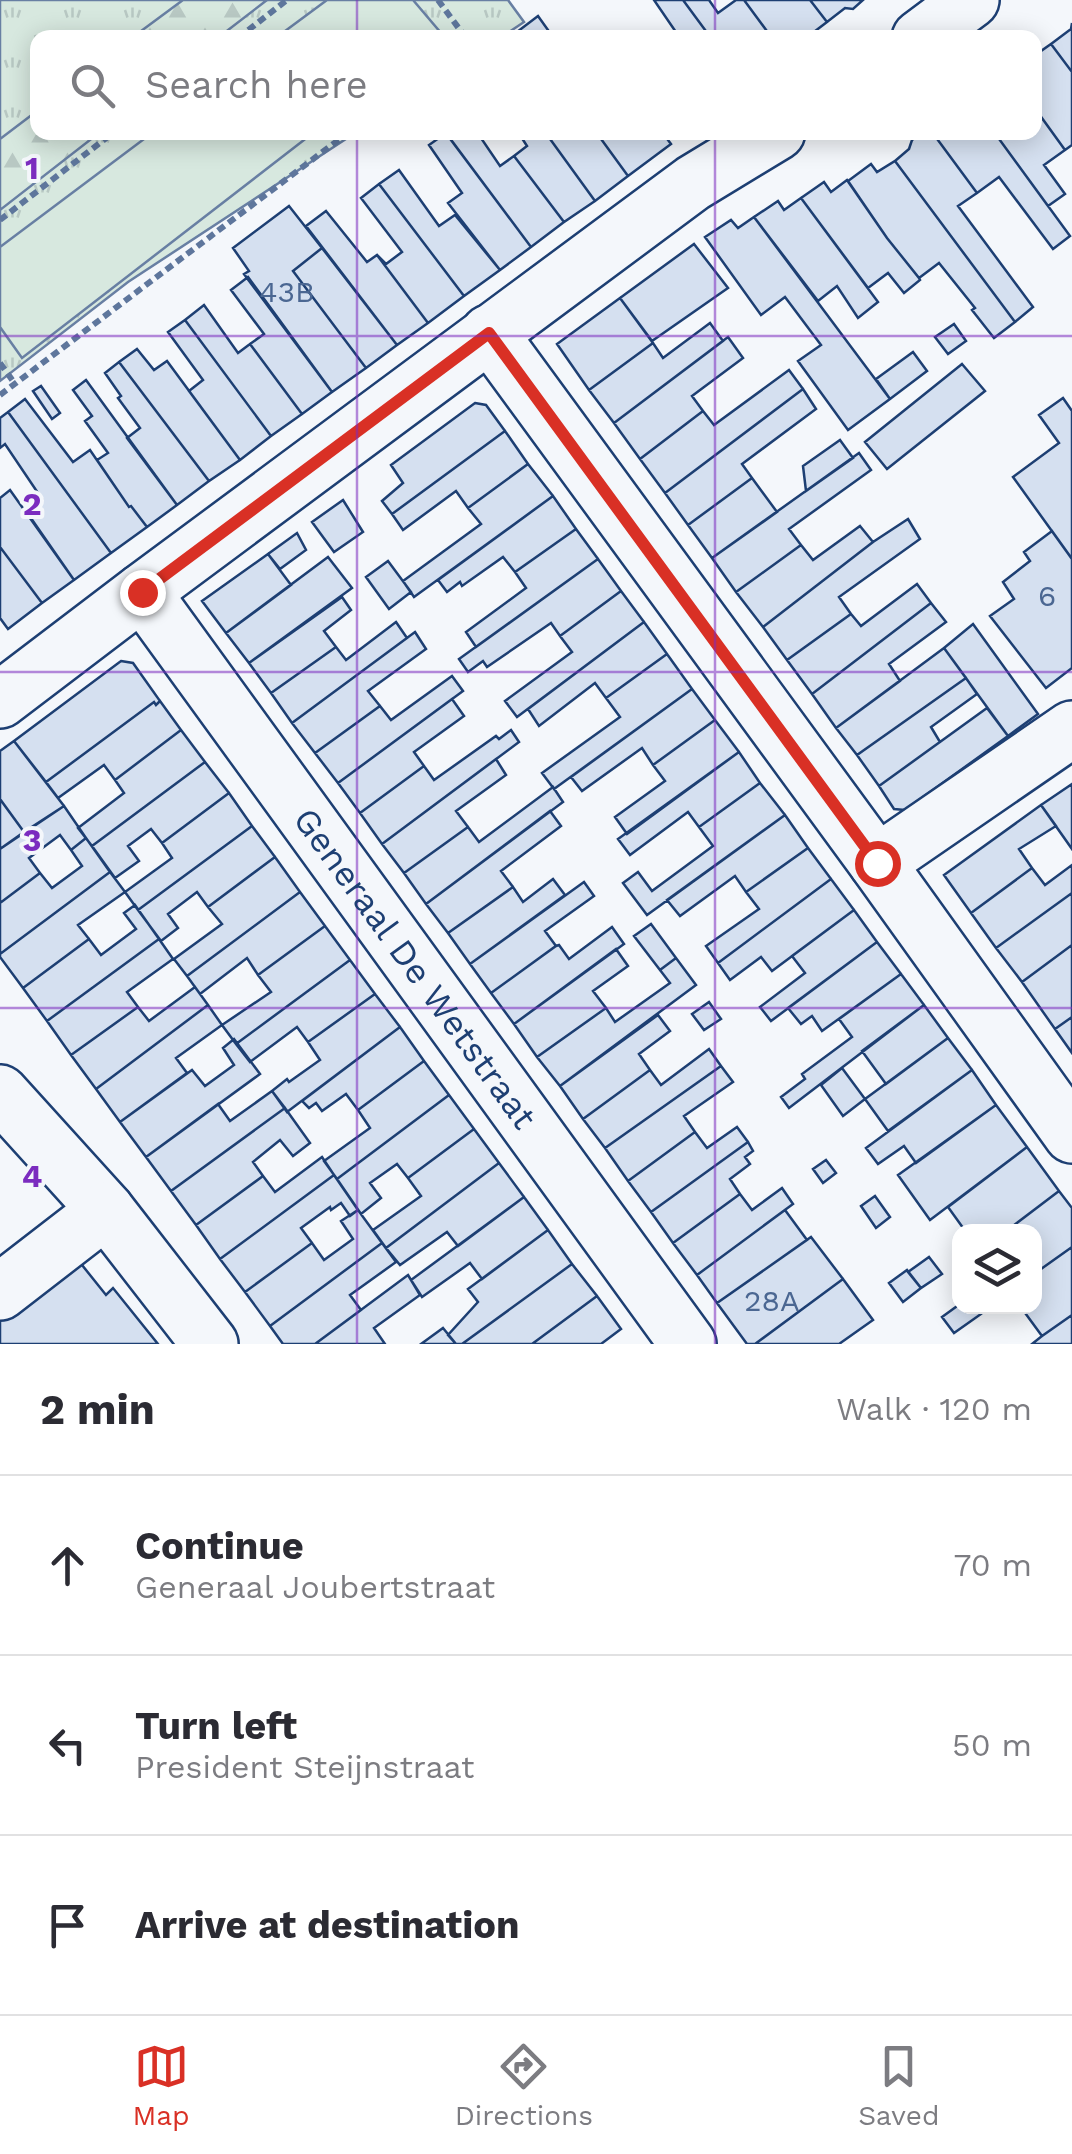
<!DOCTYPE html>
<html lang="en">
<head>
<meta charset="utf-8">
<style>
  body { margin:0; font-family:"Work Sans",sans-serif; background:#f2f2f3; color:#2b2b33 }
  .controls { position:absolute; right:30px; bottom:30px; display:grid; overflow:hidden; border-radius:20px; box-shadow:0 5px 25px #0003 }
  .controls button { width:90px; height:90px; display:grid; place-items:center; padding:0; border:0; border-bottom:2px solid #e1e1e2; background:#fff; color:#2b2b33; font:50px sans-serif }
  .stop { position:absolute; width:30px; height:30px; margin:-22px; border:8px solid #d93025; border-radius:50%; background:#fff }
  .stop.end { background:#d93025; border-color:#fff; box-shadow:0 2px 10px #0008 }
  .list { margin:0; padding:0; list-style:none }
  h2 { display:flex; justify-content:space-between; align-items:center; height:130px; margin:0; padding:0 40px; font-size:42px }
  h2 small { font-size:32px; font-weight:400; color:#7c7c81 }
  .list li { display:grid; grid-template-columns:65px 1fr auto; gap:30px; align-items:center; box-sizing:border-box; height:180px; padding:0 40px; border-top:2px solid #e1e1e2 }
  .list b { display:block; font-size:38px; white-space:nowrap }
  .list p { margin:0; font-size:32px; white-space:nowrap; color:#7c7c81 }
  .list em { font-size:32px; font-style:normal; color:#7c7c81 }
  .icon { flex:none; width:55px; height:55px; fill:none; stroke:currentColor; stroke-width:2; stroke-linecap:round; stroke-linejoin:round }
  .map { position:relative; flex:none; width:1072px; height:1344px; overflow:hidden }
  .search { position:absolute; background:#fff; box-shadow:0 5px 25px #0003; left:30px; right:30px; top:30px; height:110px; display:flex; align-items:center; gap:25px; box-sizing:border-box; padding:0 35px; border-radius:20px; color:#7c7c81; font-size:38px }
  .sheet { height:670px; background:#fff }
  nav { display:flex; justify-content:space-around; align-items:center; box-sizing:border-box; height:140px; border-top:2px solid #e1e1e2; background:#fff; font-size:28px; color:#7c7c81 }
  nav a { display:grid; justify-items:center; gap:5px }
  nav .on { color:#d93025 }
  .map>svg:first-child { display:block }
  .grass { fill:url(#grass-tufts); stroke:#687fa3; stroke-width:2.5 }
  .forest { fill:url(#forest-firs); stroke:#687fa3; stroke-width:2.5 }
  .garden { fill:#d7e8df; stroke:#687fa3; stroke-width:2.5 }
  .building { fill:#d5e0f0; stroke:#1d3f73; stroke-width:2.5 }
  .lines { fill:none; stroke-linecap:round; stroke-linejoin:round }
  .minor-casing { stroke:#1d3f73; stroke-width:60 }
  .path { stroke:#5e769c; stroke-width:6; stroke-dasharray:8 5; stroke-linecap:butt }
  .minor { stroke:#f4f7fb; stroke-width:55 }
  .route { stroke:#d93025; stroke-width:12 }
  .grid { fill:none; stroke:#7b2cbf; stroke-width:2.5; stroke-opacity:0.55 }
  .labels { text-anchor:middle; dominant-baseline:central; stroke-width:8; stroke-linejoin:round; paint-order:stroke }
  .number-label { font-size:30px; fill:#4b6792 }
  .street-label { font-size:35px; fill:#1d3f73; stroke:#f4f7fb }
  .grid-label { font-size:32px; text-anchor:middle; font-weight:bold; fill:#7b2cbf; stroke:#f4f7fb; stroke-width:8; stroke-linejoin:round; paint-order:stroke }
</style>
</head>
<body>
<div class="map">
<svg width="1072" height="1344" viewBox="0 0 1072 1344">
  <defs>
    <pattern id="grass-tufts" width="24" height="20" patternUnits="userSpaceOnUse" patternTransform="scale(2.5)"><rect width="24" height="20" fill="#d7e8df"/><path d="M3 7l-1-3M5 7V3M7 7l1-3M15 17l-1-3M17 17v-4M19 17l1-3" fill="none" stroke="#b8c8c3"/></pattern>
    <pattern id="forest-firs" width="22" height="20" patternUnits="userSpaceOnUse" patternTransform="scale(2.5)"><rect width="22" height="20" fill="#d7e8df"/><path d="M5 1l3.5 6h-7zM16 11l3.5 6h-7z" fill="#b8c8c3"/></pattern>
  </defs>
  <rect width="100%" height="100%" fill="#f4f7fb"/>
  <path class="grass" d="M 0,0 L 508,0 L 524,22 L 500,38 L 38,38 L 38,132 L 355,133 L 128,282 L 0,381 Z"/>
  <path class="forest" d="M 183,0 L 267,0 L 219,37 L 133,37 Z
    M 37,111 L 38,132 L 99,133 L 0,210 L 0,139 Z"/>
  <path class="garden" d="M 327,0 L 413,0 L 441,33 L 436,38 L 277,37 Z
    M 152,133 L 313,133 L 22,358 L 0,327 L 0,247 Z"/>
  <path class="building" d="M 654,0 L 683,0 L 711,38 L 680,38 Z
    M 683,0 L 709,0 L 718,13 L 736,0 L 744,0 L 772,38 L 711,38 Z
    M 744,0 L 810,0 L 827,22 L 806,38 L 772,38 Z
    M 810,0 L 863,0 L 853,9 L 845,8 L 827,22 Z
    M 538,16 L 553,37 L 509,38 Z
    M 1072,23 L 1072,72 L 1051,44 L 1071,29 Z
    M 1051,44 L 1072,72 L 1072,145 L 1065,150 L 1034,107 L 1034,56 Z
    M 1034,107 L 1065,150 L 1044,165 L 1065,194 L 1048,206 L 994,132 L 1034,132 Z
    M 474,132 L 477,136 L 479,135 L 500,166 L 514,156 L 564,222 L 531,247 L 445,132 Z
    M 518,132 L 545,132 L 595,201 L 564,222 L 514,156 L 527,146 Z
    M 545,132 L 596,132 L 628,176 L 595,201 Z
    M 596,132 L 662,132 L 671,144 L 628,176 Z
    M 932,132 L 994,132 L 1070,236 L 1053,249 L 999,177 L 977,193 Z
    M 932,132 L 977,193 L 958,206 L 1033,307 L 1015,322 L 895,161 L 909,149 L 912,140 L 921,134 L 929,135 Z
    M 446,133 L 531,247 L 500,270 L 448,203 L 462,193 L 429,145 Z
    M 895,161 L 1015,322 L 994,338 L 972,310 L 975,308 L 939,263 L 919,278 L 887,238 L 848,181 L 871,164 L 877,172 Z
    M 399,170 L 439,226 L 455,215 L 500,270 L 464,296 L 379,184 Z
    M 847,180 L 887,238 L 919,278 L 920,280 L 904,293 L 888,273 L 868,288 L 801,198 L 824,182 L 831,192 Z
    M 379,184 L 464,296 L 428,323 L 377,255 L 386,264 L 402,252 L 361,198 Z
    M 801,198 L 878,302 L 858,318 L 837,286 L 818,301 L 754,217 L 778,201 L 784,210 Z
    M 289,206 L 322,248 L 293,271 L 366,368 L 332,392 L 244,274 L 249,271 L 233,248 Z
    M 326,211 L 367,262 L 377,255 L 428,323 L 397,345 L 306,226 Z
    M 754,217 L 890,399 L 848,430 L 798,361 L 821,345 L 785,297 L 761,315 L 705,237 L 731,220 L 738,228 Z
    M 694,244 L 728,288 L 652,341 L 620,298 Z
    M 322,248 L 397,345 L 366,368 L 293,271 Z
    M 248,277 L 332,392 L 302,414 L 250,344 L 264,334 L 231,290 Z
    M 620,298 L 653,343 L 589,390 L 557,344 Z
    M 204,305 L 238,353 L 250,344 L 302,414 L 271,436 L 185,320 Z
    M 185,320 L 271,436 L 240,460 L 189,391 L 203,380 L 168,332 Z
    M 710,323 L 723,341 L 614,423 L 589,390 L 653,343 L 663,358 Z
    M 954,324 L 966,341 L 948,354 L 935,337 Z
    M 728,337 L 743,358 L 692,396 L 703,411 L 640,459 L 614,423 Z
    M 137,349 L 154,370 L 167,361 L 240,460 L 209,481 L 119,362 Z
    M 913,352 L 927,371 L 890,399 L 876,379 Z
    M 119,362 L 209,481 L 177,505 L 127,438 L 140,428 L 118,398 L 121,396 L 105,373 Z
    M 962,364 L 985,391 L 887,469 L 865,442 Z
    M 789,370 L 803,389 L 665,493 L 640,459 L 703,411 L 714,425 Z
    M 86,380 L 177,505 L 147,527 L 131,506 L 129,507 L 97,460 L 108,453 L 85,421 L 92,416 L 73,390 Z
    M 41,386 L 60,413 L 52,419 L 33,391 Z
    M 803,389 L 816,409 L 742,464 L 752,478 L 688,525 L 665,493 Z
    M 1063,398 L 1072,411 L 1072,559 L 1013,477 L 1059,443 L 1039,415 Z
    M 25,399 L 73,462 L 90,450 L 129,507 L 131,506 L 147,527 L 111,553 L 8,412 Z
    M 475,403 L 486,405 L 505,431 L 392,514 L 382,501 L 403,483 L 391,465 Z
    M 8,412 L 111,553 L 74,580 L 26,511 L 42,499 L 5,444 L 0,448 L 0,418 Z
    M 505,431 L 528,464 L 468,508 L 456,491 L 403,530 L 392,514 Z
    M 840,440 L 853,458 L 806,491 L 803,466 Z
    M 859,453 L 871,470 L 789,529 L 801,545 L 736,592 L 712,558 Z
    M 528,464 L 553,496 L 414,597 L 403,581 L 481,524 L 468,508 Z
    M 752,478 L 777,512 L 712,558 L 688,525 Z
    M 10,490 L 74,580 L 42,603 L 0,547 L 0,498 Z
    M 553,496 L 576,529 L 515,572 L 503,557 L 462,586 L 460,582 L 447,592 L 438,580 Z
    M 343,500 L 363,532 L 334,552 L 312,522 Z
    M 908,519 L 920,539 L 839,597 L 851,614 L 787,660 L 763,627 L 873,542 Z
    M 860,526 L 873,542 L 763,627 L 736,592 L 801,545 L 813,560 Z
    M 576,529 L 598,559 L 476,647 L 466,632 L 526,588 L 515,572 Z
    M 1052,531 L 1072,559 L 1072,668 L 1046,688 L 990,616 L 1014,599 L 1003,582 L 1030,561 L 1024,552 Z
    M 297,533 L 306,550 L 280,569 L 268,554 Z
    M 0,547 L 42,603 L 8,629 L 0,618 Z
    M 268,554 L 291,585 L 226,633 L 202,601 Z
    M 328,557 L 352,588 L 249,663 L 226,633 Z
    M 598,559 L 621,591 L 560,636 L 551,623 L 487,667 L 483,661 L 468,672 L 459,659 Z
    M 388,561 L 411,592 L 389,609 L 366,577 Z
    M 917,584 L 931,603 L 812,694 L 787,660 L 851,614 L 861,626 Z
    M 621,591 L 644,622 L 517,717 L 505,701 L 572,652 L 560,636 Z
    M 342,597 L 351,610 L 324,631 L 336,647 L 271,693 L 249,663 Z
    M 931,603 L 946,622 L 889,664 L 900,681 L 836,728 L 812,694 Z
    M 396,622 L 407,638 L 292,723 L 271,693 L 336,647 L 346,660 Z
    M 644,622 L 667,654 L 606,698 L 595,683 L 539,726 L 528,709 Z
    M 973,624 L 1038,714 L 1008,736 L 944,648 Z
    M 415,632 L 426,649 L 368,691 L 380,706 L 315,753 L 292,723 Z
    M 944,648 L 966,678 L 857,755 L 836,728 Z
    M 667,654 L 692,689 L 554,789 L 542,773 L 620,717 L 606,698 Z
    M 121,661 L 133,663 L 160,701 L 156,705 L 154,702 L 46,782 L 14,741 Z
    M 452,676 L 463,691 L 338,783 L 315,753 L 380,706 L 391,720 Z
    M 966,678 L 977,694 L 931,727 L 940,742 L 879,786 L 857,755 Z
    M 692,689 L 715,720 L 653,765 L 642,748 L 582,791 L 571,777 Z
    M 452,699 L 464,716 L 414,752 L 424,766 L 360,813 L 338,783 Z
    M 160,701 L 181,730 L 115,780 L 104,765 L 58,798 L 46,782 L 154,702 L 156,705 Z
    M 987,708 L 1008,736 L 905,810 L 894,809 L 879,786 Z
    M 715,720 L 739,752 L 627,834 L 615,817 L 665,781 L 653,765 Z
    M 181,730 L 205,762 L 92,846 L 78,828 L 124,793 L 115,780 Z
    M 511,730 L 519,742 L 382,844 L 360,813 L 424,766 L 434,780 L 496,736 L 499,739 Z
    M 14,741 L 64,806 L 24,832 L 0,799 L 0,751 Z
    M 739,752 L 760,783 L 699,827 L 688,812 L 630,855 L 618,839 Z
    M 496,759 L 506,775 L 456,811 L 468,827 L 404,873 L 382,844 Z
    M 205,762 L 229,793 L 162,843 L 151,829 L 128,846 L 139,861 L 115,878 L 92,846 Z
    M 760,783 L 785,815 L 647,915 L 623,883 L 638,872 L 652,891 L 713,846 L 699,827 Z
    M 1072,784 L 1072,849 L 1041,805 Z
    M 553,787 L 563,802 L 426,904 L 404,873 L 468,827 L 479,842 Z
    M 229,793 L 252,826 L 138,910 L 125,892 L 172,858 L 162,843 Z
    M 0,799 L 24,832 L 0,849 Z
    M 1041,805 L 1056,826 L 1019,849 L 1032,868 L 971,913 L 944,875 Z
    M 64,806 L 86,838 L 71,850 L 60,835 L 29,858 L 40,873 L 0,903 L 0,849 Z
    M 550,811 L 561,826 L 501,871 L 513,887 L 448,933 L 426,904 Z
    M 785,815 L 808,848 L 746,892 L 735,876 L 680,916 L 667,900 Z
    M 252,826 L 275,857 L 208,907 L 197,892 L 168,914 L 178,928 L 161,941 L 138,910 Z
    M 86,838 L 110,872 L 0,954 L 0,903 L 40,873 L 52,888 L 82,866 L 71,850 Z
    M 808,848 L 831,879 L 718,963 L 706,946 L 759,909 L 746,892 Z
    M 275,857 L 300,892 L 187,976 L 174,959 L 222,924 L 208,907 Z
    M 1072,865 L 1072,893 L 996,948 L 971,913 L 1032,868 L 1045,885 Z
    M 110,872 L 125,892 L 78,925 L 89,939 L 23,988 L 0,957 L 0,954 Z
    M 553,879 L 565,895 L 470,964 L 448,933 L 513,887 L 523,902 Z
    M 831,879 L 854,910 L 772,971 L 761,957 L 730,980 L 718,963 Z
    M 584,882 L 594,896 L 545,931 L 556,946 L 491,993 L 470,964 Z
    M 300,892 L 325,926 L 258,975 L 247,958 L 200,994 L 187,976 Z
    M 1072,893 L 1072,945 L 1022,982 L 996,948 Z
    M 135,905 L 159,939 L 47,1021 L 23,988 L 89,939 L 101,955 L 136,929 L 124,913 Z
    M 854,910 L 877,942 L 771,1021 L 760,1007 L 805,973 L 792,956 Z
    M 651,924 L 676,958 L 660,970 L 634,936 Z
    M 325,926 L 350,960 L 236,1044 L 222,1025 L 271,992 L 258,975 Z
    M 612,927 L 624,944 L 514,1024 L 491,993 L 556,946 L 559,945 L 569,959 Z
    M 159,939 L 173,959 L 127,992 L 138,1007 L 71,1055 L 47,1021 Z
    M 877,942 L 901,974 L 822,1031 L 812,1016 L 801,1024 L 788,1008 Z
    M 1072,945 L 1072,1017 L 1055,1029 L 1022,982 Z
    M 616,949 L 628,966 L 593,991 L 606,1008 L 537,1057 L 514,1024 Z
    M 676,958 L 696,985 L 560,1086 L 537,1057 L 606,1008 L 615,1022 L 670,983 L 660,970 Z
    M 350,960 L 375,994 L 308,1042 L 297,1027 L 250,1062 L 236,1044 Z
    M 901,974 L 924,1005 L 789,1108 L 781,1097 L 805,1079 L 802,1074 L 852,1037 L 839,1019 Z
    M 195,987 L 208,1005 L 96,1089 L 71,1055 L 138,1007 L 149,1021 Z
    M 375,994 L 400,1027 L 287,1112 L 272,1091 L 287,1079 L 289,1082 L 320,1060 L 308,1042 Z
    M 709,1002 L 721,1019 L 704,1030 L 692,1014 Z
    M 208,1005 L 222,1025 L 176,1058 L 187,1073 L 120,1122 L 96,1089 Z
    M 924,1005 L 948,1038 L 886,1084 L 862,1051 Z
    M 658,1015 L 670,1031 L 639,1054 L 650,1070 L 583,1119 L 560,1086 Z
    M 1072,1017 L 1072,1053 L 1055,1029 Z
    M 400,1027 L 424,1061 L 358,1110 L 346,1094 L 322,1111 L 316,1103 L 309,1108 L 302,1101 Z
    M 948,1038 L 972,1070 L 888,1131 L 865,1099 Z
    M 234,1039 L 260,1074 L 146,1157 L 120,1122 L 192,1070 L 205,1086 L 234,1065 L 223,1048 Z
    M 709,1049 L 721,1066 L 605,1148 L 583,1119 L 650,1070 L 661,1085 Z
    M 424,1061 L 449,1095 L 337,1179 L 324,1161 L 370,1128 L 358,1110 Z
    M 721,1066 L 733,1082 L 684,1116 L 695,1132 L 628,1181 L 605,1148 Z
    M 842,1068 L 865,1099 L 843,1116 L 821,1085 Z
    M 972,1070 L 996,1105 L 916,1163 L 904,1146 L 878,1164 L 866,1148 Z
    M 272,1091 L 285,1108 L 171,1191 L 146,1157 L 218,1104 L 230,1121 Z
    M 449,1095 L 474,1129 L 408,1178 L 397,1164 L 370,1183 L 381,1198 L 361,1214 L 337,1179 Z
    M 996,1105 L 1027,1147 L 930,1220 L 898,1175 Z
    M 285,1108 L 310,1143 L 293,1156 L 280,1140 L 253,1162 L 263,1176 L 196,1225 L 171,1191 Z
    M 737,1127 L 748,1142 L 651,1212 L 628,1181 L 695,1132 L 707,1148 Z
    M 474,1129 L 499,1163 L 386,1248 L 373,1230 L 421,1196 L 408,1178 Z
    M 748,1142 L 753,1151 L 745,1157 L 750,1164 L 730,1179 L 740,1194 L 673,1243 L 651,1212 Z
    M 1027,1147 L 1059,1191 L 1005,1232 L 966,1232 L 948,1207 Z
    M 322,1157 L 334,1175 L 220,1259 L 196,1225 L 263,1176 L 275,1192 Z
    M 826,1160 L 836,1173 L 823,1183 L 813,1169 Z
    M 499,1163 L 524,1197 L 458,1246 L 447,1232 L 400,1265 L 386,1248 Z
    M 334,1175 L 358,1210 L 350,1216 L 341,1203 L 331,1210 L 330,1207 L 301,1228 L 312,1243 L 245,1292 L 220,1259 Z
    M 782,1188 L 793,1204 L 697,1275 L 673,1243 L 740,1194 L 752,1210 Z
    M 1059,1191 L 1072,1208 L 1072,1247 L 1034,1274 L 1034,1232 L 1005,1232 Z
    M 875,1196 L 890,1217 L 876,1228 L 861,1206 Z
    M 524,1197 L 548,1230 L 482,1279 L 470,1263 L 422,1297 L 411,1280 Z
    M 358,1210 L 382,1243 L 270,1326 L 245,1292 L 312,1243 L 324,1260 L 353,1239 L 341,1221 Z
    M 785,1210 L 807,1240 L 717,1303 L 697,1275 Z
    M 548,1230 L 572,1264 L 462,1344 L 456,1344 L 448,1335 L 478,1302 L 468,1289 Z
    M 811,1237 L 843,1279 L 755,1344 L 747,1344 L 717,1303 Z
    M 382,1243 L 396,1262 L 350,1295 L 361,1310 L 315,1344 L 283,1344 L 270,1326 Z
    M 1072,1247 L 1072,1315 L 1042,1336 L 1020,1306 L 1034,1306 L 1034,1274 Z
    M 929,1257 L 942,1274 L 921,1288 L 908,1272 Z
    M 67,1264 L 82,1265 L 106,1295 L 113,1288 L 158,1344 L 0,1344 L 0,1318 Z
    M 572,1264 L 597,1296 L 532,1344 L 462,1344 Z
    M 907,1270 L 921,1288 L 903,1302 L 889,1283 Z
    M 408,1275 L 420,1295 L 374,1328 L 385,1344 L 315,1344 Z
    M 843,1279 L 873,1320 L 839,1344 L 755,1344 Z
    M 597,1296 L 621,1329 L 601,1344 L 532,1344 Z
    M 960,1304 L 960,1306 L 976,1306 L 981,1314 L 954,1333 L 942,1317 Z
    M 1072,1315 L 1072,1344 L 1032,1344 L 1042,1336 Z
    M 443,1328 L 456,1344 L 421,1344 Z"/>
  <g class="lines">
    <g class="minor-casing">
      <g id="minor">
        <path d="M 920,38 L 971,0"/>
        <path d="M 489,333 L 877,863 L 1072,1135"/>
        <path id="s1" d="M 142,592 L 688,1344"/>
        <path d="M 0,700 L 142,592 L 693,183 L 777,132"/>
        <path d="M 877,863 L 1072,729"/>
        <path d="M 0,1093 L 106,1210 L 210,1344"/>
        <path d="M 0,1292 L 106,1210"/>
      </g>
    </g>
    <path class="path" d="M 438,0 L 466,38
      M 238,38 L 287,0
      M 0,220 L 114,132
      M 0,363 L 15,384
      M 0,395 L 349,132"/>
    <use href="#minor" class="minor"/>
  </g>
  <g class="lines">
    <path class="route" d="M 142,592 L 489,333 L 877,863"/>
  </g>
  <path class="grid" d="M 357,0 L 357,38M 715,0 L 715,38M 357,132 L 357,1344M 715,132 L 715,1344M 0,336 L 1072,336M 0,672 L 1072,672M 0,1008 L 1072,1008"/>
  <g class="labels">
    <g class="number-label">
      <text x="287" y="291">43B</text>
      <text x="1047" y="595">6</text>
      <text x="772" y="1300">28A</text>
    </g>
    <g class="street-label">
      <text stroke="none"><textPath href="#s1" startOffset="465">Generaal De Wetstraat</textPath></text>
    </g>
  </g>
  <g class="grid-label">
    <text x="32" y="179">1</text>
    <text x="32" y="515">2</text>
    <text x="32" y="851">3</text>
    <text x="32" y="1187">4</text>
  </g>
</svg>
<div class="controls">
<button><svg class="icon" aria-label="layers" viewBox="0 0 24 24"><path d="M12 4l9 5-9 5-9-5zM3 14l9 5 9-5"/></svg></button>
</div>
<div class="stop" style="left:877px;top:863px"></div>
<div class="stop end" style="left:142px;top:592px"></div>
<div class="search"><svg class="icon" aria-label="search" viewBox="0 0 24 24"><circle cx="10" cy="10" r="6"/><path d="M15 15l6 6"/></svg>Search here</div>
</div>
<section class="sheet">
<h2>2 min<small>Walk · 120 m</small></h2>
<ul class="list">
<li><svg class="icon" aria-label="ahead" viewBox="0 0 24 24"><path d="M12 20V5M6 11l6-6 6 6"/></svg><div><b>Continue</b><p>Generaal Joubertstraat</p></div><em>70 m</em></li>
<li><svg class="icon" aria-label="left" viewBox="0 0 24 24"><path d="M17 20v-9H6M10 6l-5 5 5 5"/></svg><div><b>Turn left</b><p>President Steijnstraat</p></div><em>50 m</em></li>
<li><svg class="icon" aria-label="arrive" viewBox="0 0 24 24"><path d="M6 21V4h12l-3 4 3 4H6"/></svg><div><b>Arrive at destination</b></div></li>
</ul>
</section>
<nav>
<a class="on"><svg class="icon" aria-label="map" viewBox="0 0 24 24"><path d="M3 6l6-2 6 2 6-2v14l-6 2-6-2-6 2zM9 4v14M15 6v14"/></svg>Map</a>
<a><svg class="icon" aria-label="directions" viewBox="0 0 24 24"><path d="M12 3l9 9-9 9-9-9zM9 14v-3h6M13 9l2 2-2 2"/></svg>Directions</a>
<a><svg class="icon" aria-label="saved" viewBox="0 0 24 24"><path d="M7 4h10v16l-5-4-5 4z"/></svg>Saved</a>
</nav>
</body>
</html>
